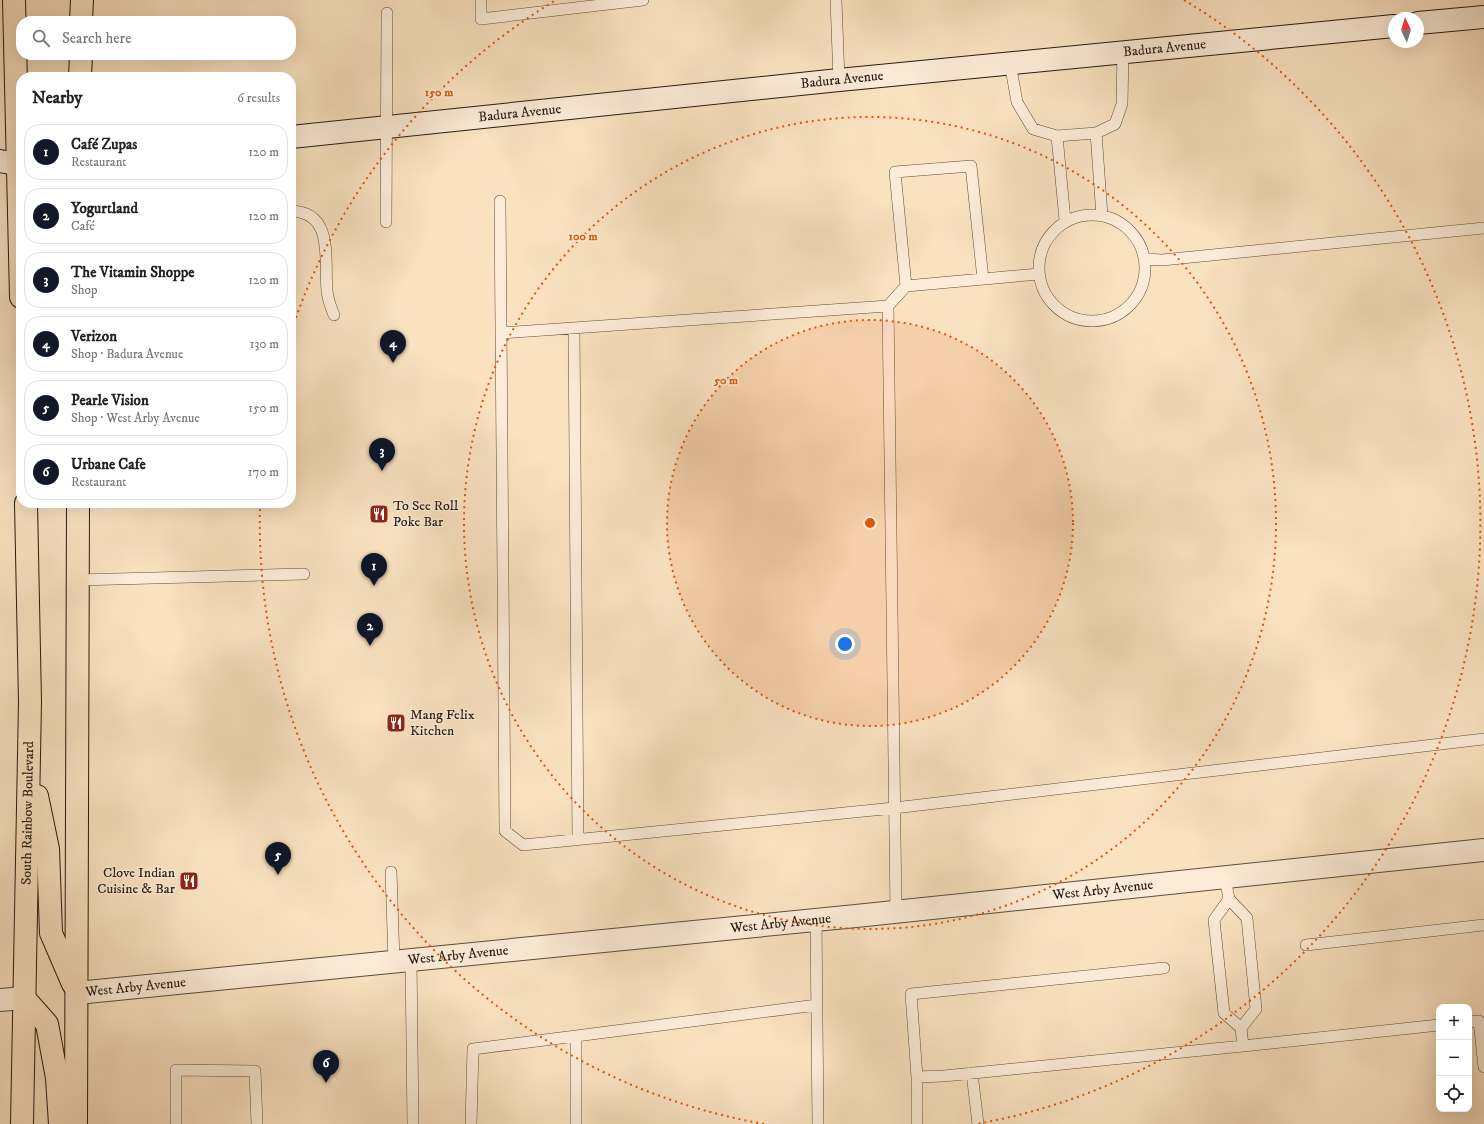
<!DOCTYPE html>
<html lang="en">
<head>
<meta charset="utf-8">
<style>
  body { margin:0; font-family:"IM FELL DW Pica",serif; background:#f6f6f6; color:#222 }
  .controls { position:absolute; right:12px; bottom:12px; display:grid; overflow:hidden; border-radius:8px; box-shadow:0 4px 16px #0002 }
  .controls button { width:36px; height:36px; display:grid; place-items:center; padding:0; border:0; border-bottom:1px solid #e0e0e0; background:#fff; color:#222; font:20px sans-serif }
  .compass { position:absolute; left:1388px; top:12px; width:36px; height:36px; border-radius:50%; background:#fff; box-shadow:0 4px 16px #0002; rotate:356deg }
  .you { position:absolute; left:845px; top:644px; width:14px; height:14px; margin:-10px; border:3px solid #fff; border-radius:50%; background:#1a73e8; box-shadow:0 0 0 6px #1a73e833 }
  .badge { display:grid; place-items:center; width:26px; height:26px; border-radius:50%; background:#111827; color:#fff; font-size:13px; font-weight:700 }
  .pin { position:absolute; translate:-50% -33px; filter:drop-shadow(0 1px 2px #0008) }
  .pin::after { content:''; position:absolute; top:21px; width:14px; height:12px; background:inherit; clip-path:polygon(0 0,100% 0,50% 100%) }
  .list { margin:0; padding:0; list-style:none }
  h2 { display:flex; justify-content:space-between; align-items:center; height:52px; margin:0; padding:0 16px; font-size:17px }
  h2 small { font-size:13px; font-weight:400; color:#767676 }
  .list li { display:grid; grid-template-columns:26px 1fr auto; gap:12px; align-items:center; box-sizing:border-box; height:56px; margin:0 8px 8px; padding:0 8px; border:1px solid #e0e0e0; border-radius:16px }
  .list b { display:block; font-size:15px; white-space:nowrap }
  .list p { margin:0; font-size:13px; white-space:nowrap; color:#767676 }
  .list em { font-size:13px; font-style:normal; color:#767676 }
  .icon { flex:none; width:22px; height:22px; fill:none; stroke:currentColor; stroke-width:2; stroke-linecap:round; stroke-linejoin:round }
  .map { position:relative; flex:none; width:1484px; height:1124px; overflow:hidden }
  .search { position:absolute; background:#fff; box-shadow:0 4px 16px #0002; left:16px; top:16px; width:280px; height:44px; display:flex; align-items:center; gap:10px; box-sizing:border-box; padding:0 14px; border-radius:16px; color:#767676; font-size:15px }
  .panel { position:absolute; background:#fff; box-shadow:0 4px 16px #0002; left:16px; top:72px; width:280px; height:436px; border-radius:16px }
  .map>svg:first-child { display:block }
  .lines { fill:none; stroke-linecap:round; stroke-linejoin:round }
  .service-casing { stroke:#5a4c3e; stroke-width:12 }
  .minor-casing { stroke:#5a4c3e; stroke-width:24 }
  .tertiary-casing { stroke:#5a4c3e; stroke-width:24 }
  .secondary-casing { stroke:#251a12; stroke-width:24 }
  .primary-casing { stroke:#251a12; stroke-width:24 }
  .service { stroke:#fcecd7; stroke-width:11 }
  .minor { stroke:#fcecd7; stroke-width:22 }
  .tertiary { stroke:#fcecd7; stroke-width:22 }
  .secondary { stroke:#fcecd7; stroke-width:22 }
  .primary { stroke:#fae2c1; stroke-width:22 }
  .ring { fill:none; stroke:#de560c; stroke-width:2; stroke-dasharray:2 4 }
  .labels { text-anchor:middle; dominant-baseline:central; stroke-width:3; stroke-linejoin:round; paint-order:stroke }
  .street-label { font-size:14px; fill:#251a12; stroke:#fcecd7 }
  .poi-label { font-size:14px; fill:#251a12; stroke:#fcecd7; text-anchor:start }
  .centre { fill:#de560c; stroke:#fcecd7; stroke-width:2 }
  .ring-label { font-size:12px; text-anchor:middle; font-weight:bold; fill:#de560c; stroke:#fcecd7; stroke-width:3; stroke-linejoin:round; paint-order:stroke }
</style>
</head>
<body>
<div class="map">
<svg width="1484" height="1124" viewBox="0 0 1484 1124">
  <rect width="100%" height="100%" fill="#fae2c1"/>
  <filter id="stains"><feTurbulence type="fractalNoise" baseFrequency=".005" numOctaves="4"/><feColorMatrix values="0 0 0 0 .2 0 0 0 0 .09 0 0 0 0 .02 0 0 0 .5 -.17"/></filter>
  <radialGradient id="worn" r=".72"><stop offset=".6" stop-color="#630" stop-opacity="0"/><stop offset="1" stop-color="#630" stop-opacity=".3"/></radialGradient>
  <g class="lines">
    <g class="service-casing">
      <path id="service" d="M 481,0 L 481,19 L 643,0
        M 836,0 L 839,80
        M 1010,63 L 1017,102 L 1033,129 L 1057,136 L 1065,220
        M 1057,136 L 1096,133
        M 500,201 L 505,831 L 523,845 L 894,808 L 1484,739
        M 291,211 C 335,212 324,261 327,291 C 328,299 331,308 334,315
        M1039 268a53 53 0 1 1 106 0a53 53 0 1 1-106 0Z
        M 1102,216 L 1096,133 L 1115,124 L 1122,104 L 1123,52
        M 386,222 L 387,13
        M 1144,259 L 1162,260 L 1484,228
        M 906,286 L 895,172 L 971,166 L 983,279
        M 574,328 L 578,839
        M 501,333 L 888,306
        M 78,580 L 304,574
        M 391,872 L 394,961
        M 1225,877 L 1229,899 L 1247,918 L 1256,1009 L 1241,1028
        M 1229,899 L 1214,920 L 1224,1013 L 1241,1028 L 1243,1046 L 1439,1025
        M 896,912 L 888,306 L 906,286 L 1039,274
        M 816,919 L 818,1124
        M 1306,945 L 1484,925
        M 411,960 L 413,1124
        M 1469,1022 L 1479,1021 L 1484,1067
        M 972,1073 L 978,1124
        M 917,1077 L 911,994 L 1164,968
        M 176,1124 L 176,1070 L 255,1071 L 257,1124
        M 471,1124 L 473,1049 L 576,1036
        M 576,1124 L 576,1036 L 817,1005
        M 917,1124 L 917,1077 L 944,1076 L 1243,1046"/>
    </g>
    <g class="minor-casing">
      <path id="minor" d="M 0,1000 L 24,998"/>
    </g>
    <g class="tertiary-casing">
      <g id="tertiary">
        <path id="s1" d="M 77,993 L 856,916 L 1484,850"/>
      </g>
    </g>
    <g class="secondary-casing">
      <g id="secondary">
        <path d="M 1418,23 L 1484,17"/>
        <path id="s2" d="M 291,137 L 839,80 L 1394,26"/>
        <path d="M 0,161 L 21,165"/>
      </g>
    </g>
    <g class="primary-casing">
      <g id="primary">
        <path d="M 14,0 L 21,297"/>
        <path d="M 81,21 L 82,0"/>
        <path d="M 80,77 L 81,55"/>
        <path d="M 37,796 L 48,849 L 51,933 L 73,984"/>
        <path d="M 24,998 L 47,1024 L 57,1078 L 60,1124"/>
        <path id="s3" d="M 22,1124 L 30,702 L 26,503"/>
        <path d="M 76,1124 L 78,503"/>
      </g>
    </g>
    <use href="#service" class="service"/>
    <use href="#minor" class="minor"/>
    <use href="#tertiary" class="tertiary"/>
    <use href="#secondary" class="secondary"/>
    <use href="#primary" class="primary"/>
  </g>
  <circle cx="870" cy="523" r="203" fill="#de560c" fill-opacity=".12"/>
  <g class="ring">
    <circle cx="870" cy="523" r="203"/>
    <circle cx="870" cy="523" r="406"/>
    <path d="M764 1124A610 610 0 0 1 260 507M292 329A610 610 0 0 1 556 0M1184 0A610 610 0 0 1 976 1124"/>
  </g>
  <defs>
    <g id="restaurant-square" transform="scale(1)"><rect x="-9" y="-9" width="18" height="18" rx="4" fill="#8f2418" stroke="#fcecd7"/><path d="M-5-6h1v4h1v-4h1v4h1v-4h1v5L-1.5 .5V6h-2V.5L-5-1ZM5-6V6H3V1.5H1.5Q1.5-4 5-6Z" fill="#fff"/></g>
  </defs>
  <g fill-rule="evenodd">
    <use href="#restaurant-square" x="379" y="514"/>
    <use href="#restaurant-square" x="396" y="723"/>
    <use href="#restaurant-square" x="189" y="881"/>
  </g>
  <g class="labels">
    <g class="street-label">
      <text stroke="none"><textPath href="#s2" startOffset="878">Badura Avenue</textPath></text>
      <text stroke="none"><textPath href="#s2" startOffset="554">Badura Avenue</textPath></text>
      <text stroke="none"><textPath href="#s2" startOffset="230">Badura Avenue</textPath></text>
      <text stroke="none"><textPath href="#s3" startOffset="311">South Rainbow Boulevard</textPath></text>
      <text stroke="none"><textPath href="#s1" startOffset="1031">West Arby Avenue</textPath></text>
      <text stroke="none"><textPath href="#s1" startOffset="707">West Arby Avenue</textPath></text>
      <text stroke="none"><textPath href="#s1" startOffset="383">West Arby Avenue</textPath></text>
      <text stroke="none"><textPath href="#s1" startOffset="59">West Arby Avenue</textPath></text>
    </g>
    <g class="poi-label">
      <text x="393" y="506">To See Roll<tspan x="393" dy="16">Poke Bar</tspan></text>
      <text x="410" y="715">Mang Felix<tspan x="410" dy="16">Kitchen</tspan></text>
      <text x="175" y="873" text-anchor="end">Clove Indian<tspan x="175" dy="16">Cuisine &amp; Bar</tspan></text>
    </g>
  </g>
  <circle cx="870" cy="523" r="6" class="centre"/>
  <g class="ring-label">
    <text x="439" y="96">150 m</text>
    <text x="583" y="240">100 m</text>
    <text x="726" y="384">50 m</text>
  </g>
  <rect width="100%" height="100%" filter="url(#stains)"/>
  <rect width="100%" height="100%" fill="url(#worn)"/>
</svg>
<div class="controls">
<button>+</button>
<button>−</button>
<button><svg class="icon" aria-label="locate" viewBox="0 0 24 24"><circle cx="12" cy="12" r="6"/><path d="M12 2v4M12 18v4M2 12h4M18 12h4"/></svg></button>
</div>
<svg class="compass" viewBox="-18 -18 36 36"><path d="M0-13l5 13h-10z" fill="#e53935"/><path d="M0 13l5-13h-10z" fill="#767676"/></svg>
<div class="you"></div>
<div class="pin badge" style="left:374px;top:586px">1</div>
<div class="pin badge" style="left:370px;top:646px">2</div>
<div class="pin badge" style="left:382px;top:471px">3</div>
<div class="pin badge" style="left:393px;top:363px">4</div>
<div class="pin badge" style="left:278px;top:875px">5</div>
<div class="pin badge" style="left:326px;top:1083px">6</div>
<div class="search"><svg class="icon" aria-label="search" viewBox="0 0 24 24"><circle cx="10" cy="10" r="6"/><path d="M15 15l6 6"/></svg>Search here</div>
<section class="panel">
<h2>Nearby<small>6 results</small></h2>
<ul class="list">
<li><span class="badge">1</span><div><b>Café Zupas</b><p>Restaurant</p></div><em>120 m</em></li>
<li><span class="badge">2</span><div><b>Yogurtland</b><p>Café</p></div><em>120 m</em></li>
<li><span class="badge">3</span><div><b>The Vitamin Shoppe</b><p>Shop</p></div><em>120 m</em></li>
<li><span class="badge">4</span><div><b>Verizon</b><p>Shop · Badura Avenue</p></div><em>130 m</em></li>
<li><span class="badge">5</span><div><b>Pearle Vision</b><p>Shop · West Arby Avenue</p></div><em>150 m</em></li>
<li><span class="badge">6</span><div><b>Urbane Cafe</b><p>Restaurant</p></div><em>170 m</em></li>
</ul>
</section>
</div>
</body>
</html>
